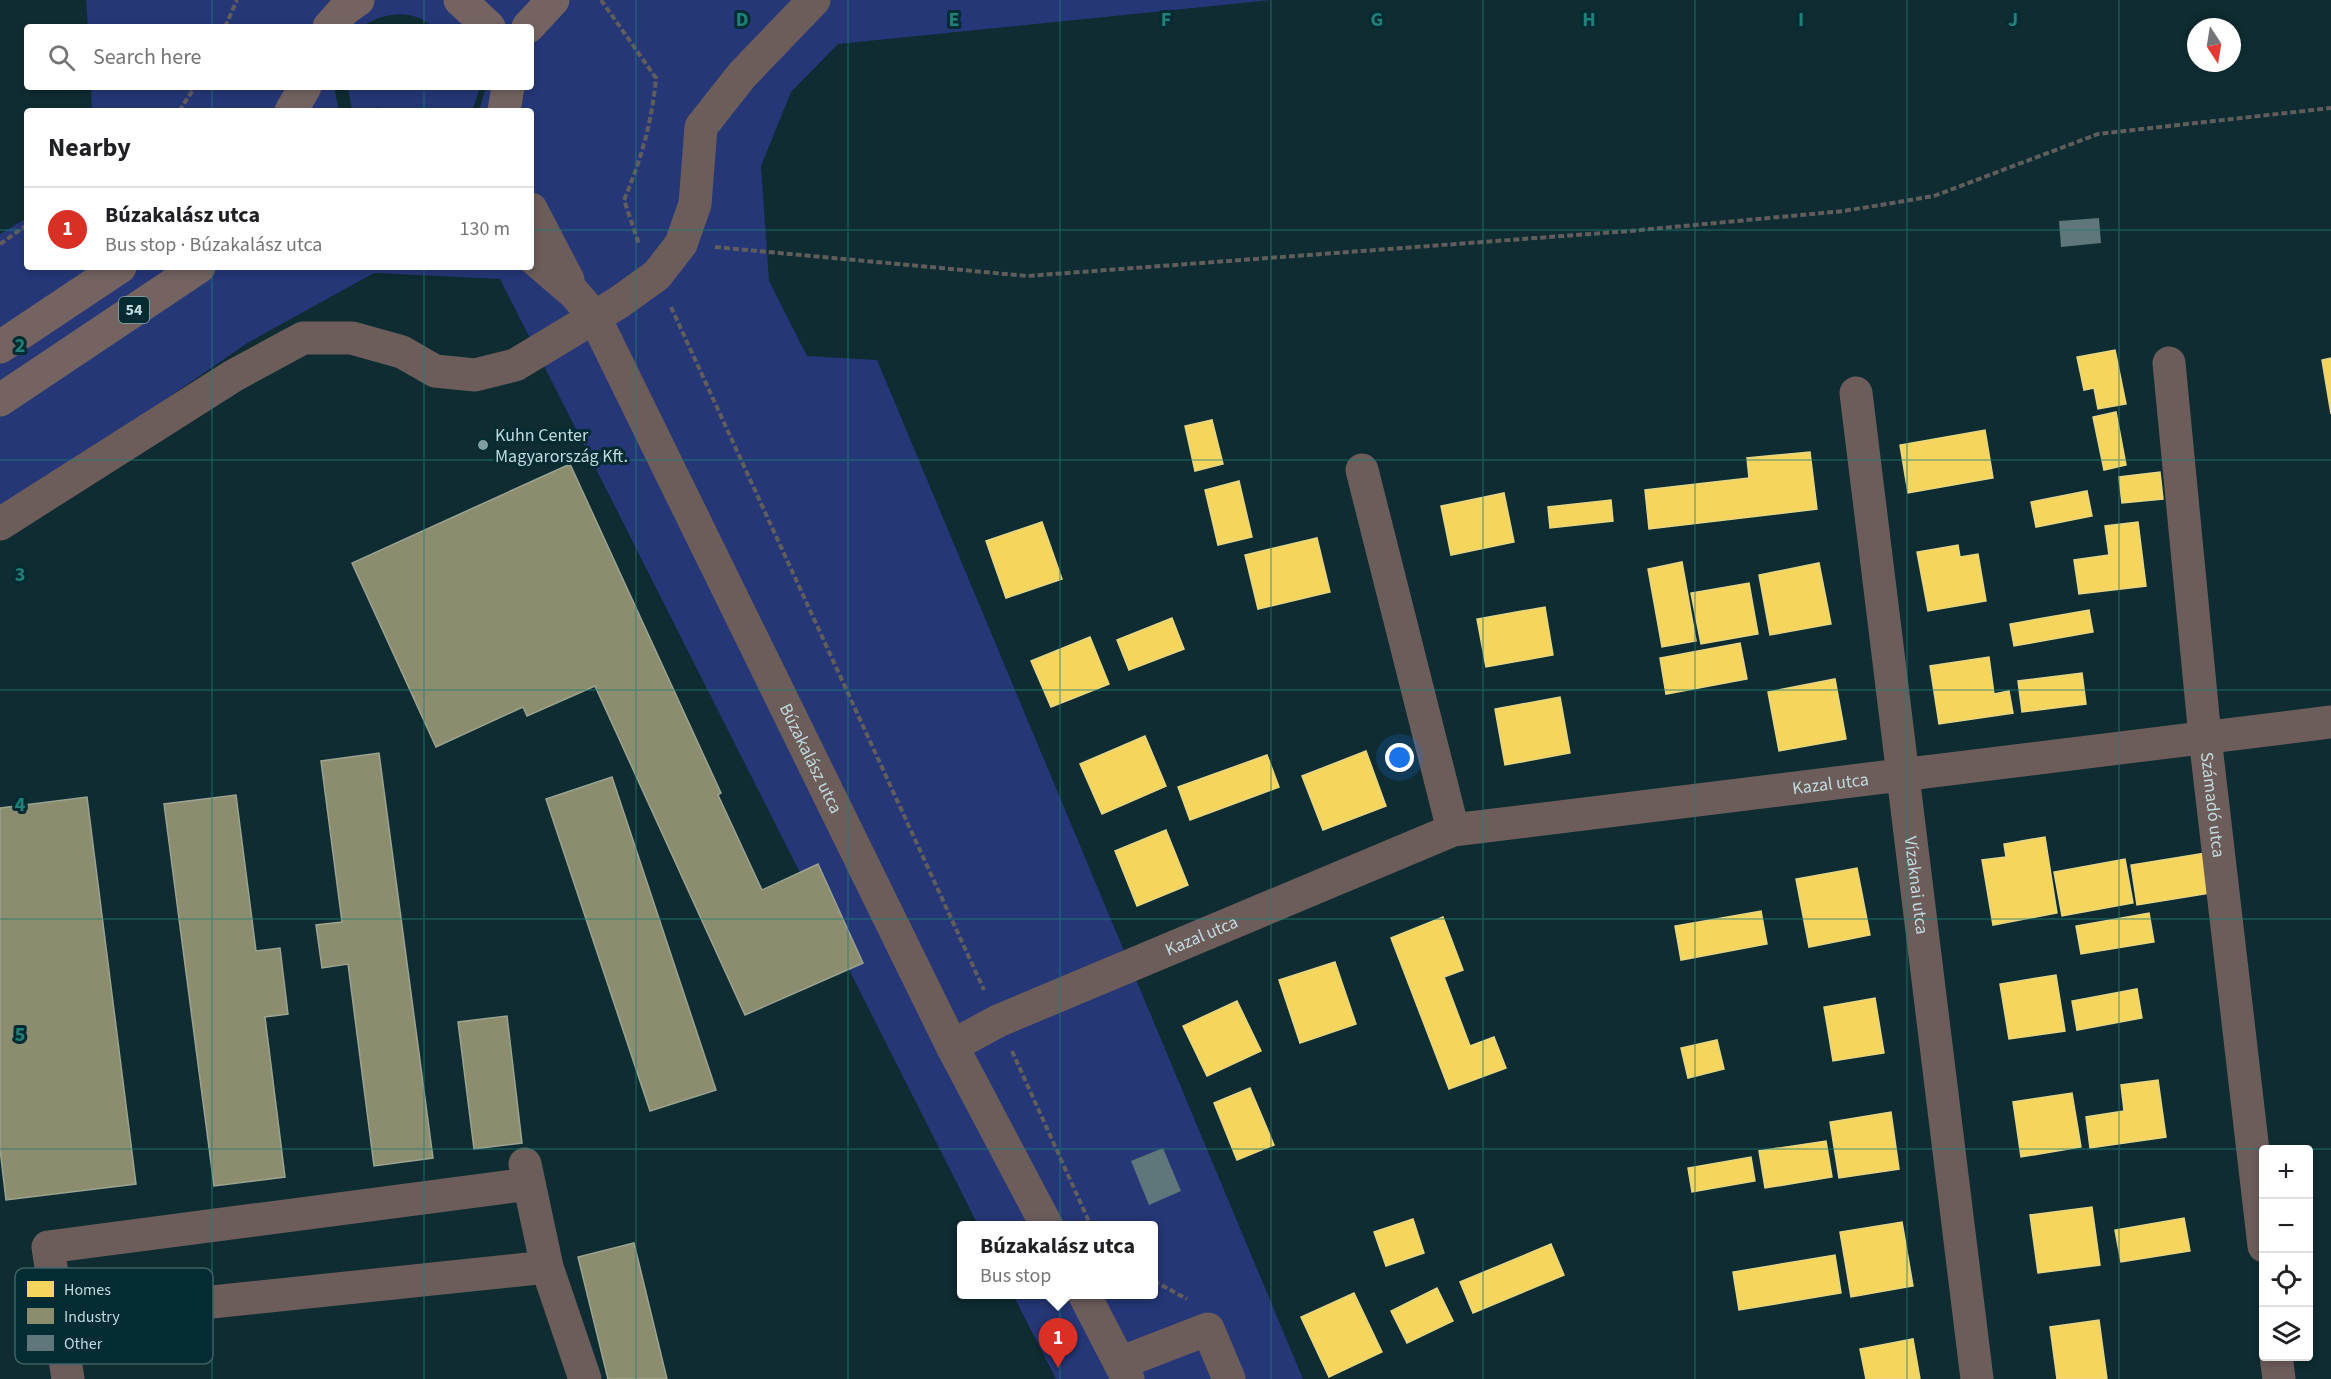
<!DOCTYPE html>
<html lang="en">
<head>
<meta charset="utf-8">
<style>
  body { margin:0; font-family:"Source Sans 3",sans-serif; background:#f6f6f6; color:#202124 }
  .controls { position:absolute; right:18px; bottom:18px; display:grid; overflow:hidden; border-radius:6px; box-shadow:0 3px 9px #0003 }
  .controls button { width:54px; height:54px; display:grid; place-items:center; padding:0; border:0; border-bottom:2px solid #e0e0e0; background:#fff; color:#202124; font:30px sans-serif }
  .compass { position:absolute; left:2187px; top:18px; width:54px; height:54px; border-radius:50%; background:#fff; box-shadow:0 3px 9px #0003; rotate:168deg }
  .you { position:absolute; left:1400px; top:758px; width:21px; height:21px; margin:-15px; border:4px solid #fff; border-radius:50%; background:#1a73e8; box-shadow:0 0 0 9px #1a73e833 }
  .badge { display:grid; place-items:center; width:39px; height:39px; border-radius:50%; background:#d93025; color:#fff; font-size:20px; font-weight:700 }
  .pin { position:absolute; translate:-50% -50px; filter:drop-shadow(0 2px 3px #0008) }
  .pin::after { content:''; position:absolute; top:32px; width:21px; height:18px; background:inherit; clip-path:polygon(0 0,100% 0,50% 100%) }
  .popup { position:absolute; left:957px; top:1221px; width:201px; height:78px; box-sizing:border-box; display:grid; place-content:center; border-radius:6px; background:#fff; filter:drop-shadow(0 2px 4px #0005); font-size:20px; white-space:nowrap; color:#757577 }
  .popup b { font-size:22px; color:#202124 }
  .popup::after { content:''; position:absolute; left:50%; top:100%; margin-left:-12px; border:12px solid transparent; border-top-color:#fff }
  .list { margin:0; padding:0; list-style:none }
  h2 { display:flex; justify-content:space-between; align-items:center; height:78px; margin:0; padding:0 24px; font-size:26px }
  h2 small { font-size:20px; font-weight:400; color:#757577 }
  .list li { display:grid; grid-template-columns:39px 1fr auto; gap:18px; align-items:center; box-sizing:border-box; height:84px; padding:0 24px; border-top:2px solid #e0e0e0 }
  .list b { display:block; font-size:22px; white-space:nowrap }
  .list p { margin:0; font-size:20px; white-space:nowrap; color:#757577 }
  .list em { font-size:20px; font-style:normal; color:#757577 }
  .icon { flex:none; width:33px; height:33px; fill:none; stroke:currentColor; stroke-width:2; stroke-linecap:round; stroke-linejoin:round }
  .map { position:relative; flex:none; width:2331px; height:1379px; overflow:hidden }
  .search { position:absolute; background:#fff; box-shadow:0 3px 9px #0003; left:24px; top:24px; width:510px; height:66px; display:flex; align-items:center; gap:15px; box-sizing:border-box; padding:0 21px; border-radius:6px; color:#757577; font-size:22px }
  .panel { position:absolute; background:#fff; box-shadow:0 3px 9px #0003; left:24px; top:108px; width:510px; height:162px; border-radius:6px }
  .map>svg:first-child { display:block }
  .green { fill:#253777 }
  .homes { fill:#f6d55c; stroke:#e6d683; stroke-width:1.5 }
  .industry { fill:#8c8c6e; stroke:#9ca390; stroke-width:1.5 }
  .building { fill:#5f767a }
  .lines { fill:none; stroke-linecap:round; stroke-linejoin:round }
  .path { stroke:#605d5c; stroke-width:4; stroke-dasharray:6 3; stroke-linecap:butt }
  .minor { stroke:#6c5d5b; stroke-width:33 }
  .major { stroke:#746361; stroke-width:33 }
  .grid { fill:none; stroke:#218079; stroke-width:1.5; stroke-opacity:0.55 }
  .poi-dot { fill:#829da1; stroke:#042c32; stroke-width:2 }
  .labels { text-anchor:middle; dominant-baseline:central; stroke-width:6; stroke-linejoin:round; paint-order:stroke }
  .shield { fill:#042c32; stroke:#88a6aa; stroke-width:1.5 }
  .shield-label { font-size:16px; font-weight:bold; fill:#c1dade }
  .poi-label { font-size:18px; fill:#c1dade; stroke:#042c32; text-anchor:start }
  .street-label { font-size:18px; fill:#c1dade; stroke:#042c32 }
  .key { fill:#042c32; stroke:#3d6066; stroke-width:1.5 }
  .key-label { font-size:16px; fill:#c1dade }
  .grid-label { font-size:20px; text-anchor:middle; font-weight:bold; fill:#218079; stroke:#042c32; stroke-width:6; stroke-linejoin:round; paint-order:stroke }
</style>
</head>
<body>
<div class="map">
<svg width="2331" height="1379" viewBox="0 0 2331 1379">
  <rect width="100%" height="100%" fill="#0e2c31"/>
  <path class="green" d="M 86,0 L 1271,0 L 838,44 L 791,92 L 761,166 L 769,281 L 807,356 L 877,360 L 1303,1379 L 1056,1379 L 1013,1295 L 1154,1294 L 1154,1226 L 978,1225 L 500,279 L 374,273 L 249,342 L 0,513 L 0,234 L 27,218 L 27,267 L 531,267 L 531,111 L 479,111 L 486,87 L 531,87 L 531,27 L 432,27 C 414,8 382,12 362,27 L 88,27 Z
    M 91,87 L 334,87 L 339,111 L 92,111 Z
    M 348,87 L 480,87 L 472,111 L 380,111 L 378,107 L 371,111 L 352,111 Z"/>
  <path class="homes" d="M 2115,350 L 2126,404 L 2098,409 L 2094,388 L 2084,390 L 2077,357 Z
    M 2331,358 L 2331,414 L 2322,360 Z
    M 2116,412 L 2126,465 L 2104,470 L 2093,417 Z
    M 1212,420 L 1223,464 L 1195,471 L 1185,426 Z
    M 1985,430 L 1993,478 L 1908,493 L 1900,445 Z
    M 1810,452 L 1817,509 L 1649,529 L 1645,490 L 1749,478 L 1747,458 Z
    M 2160,472 L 2163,499 L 2122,503 L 2119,477 Z
    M 1239,481 L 1252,537 L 1218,545 L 1205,490 Z
    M 2087,491 L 2092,516 L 2036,527 L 2031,502 Z
    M 1504,493 L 1514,542 L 1451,555 L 1441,506 Z
    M 1611,500 L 1613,521 L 1550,528 L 1548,507 Z
    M 1042,522 L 1062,579 L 1006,598 L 986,541 Z
    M 2138,522 L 2146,586 L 2079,594 L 2074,560 L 2109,555 L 2105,526 Z
    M 1317,538 L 1330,592 L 1258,609 L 1245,555 Z
    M 1958,545 L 1960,557 L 1978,554 L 1986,601 L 1928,611 L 1917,552 Z
    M 1682,562 L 1696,641 L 1662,647 L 1648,569 Z
    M 1819,563 L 1831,624 L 1770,635 L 1759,575 Z
    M 1749,583 L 1758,634 L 1701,644 L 1691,593 Z
    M 1545,607 L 1553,655 L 1486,667 L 1477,619 Z
    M 2089,610 L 2093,632 L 2014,646 L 2010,624 Z
    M 1172,618 L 1184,649 L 1129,670 L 1117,640 Z
    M 1090,637 L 1109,684 L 1051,707 L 1031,661 Z
    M 1740,643 L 1747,679 L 1666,694 L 1660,658 Z
    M 1989,657 L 1994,694 L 2009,691 L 2013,713 L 1939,724 L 1930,666 Z
    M 2082,673 L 2086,704 L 2022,712 L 2018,681 Z
    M 1835,679 L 1846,739 L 1779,751 L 1768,692 Z
    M 1560,697 L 1570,753 L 1505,765 L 1495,709 Z
    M 1145,736 L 1166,786 L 1102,814 L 1080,764 Z
    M 1366,751 L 1386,806 L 1323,830 L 1302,776 Z
    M 1267,755 L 1279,787 L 1190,820 L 1178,787 Z
    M 1166,830 L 1188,885 L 1137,906 L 1115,851 Z
    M 2045,837 L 2057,913 L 1993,925 L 1982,860 L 2006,857 L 2004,844 Z
    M 2205,853 L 2211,893 L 2137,905 L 2131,865 Z
    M 2125,859 L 2133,903 L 2062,916 L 2054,872 Z
    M 1857,868 L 1870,935 L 1809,947 L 1796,879 Z
    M 1761,911 L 1767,944 L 1681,960 L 1675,926 Z
    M 2149,913 L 2154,942 L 2081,954 L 2076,926 Z
    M 1443,917 L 1463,970 L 1444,977 L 1470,1046 L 1494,1037 L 1506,1068 L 1449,1089 L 1391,938 Z
    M 1335,962 L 1356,1024 L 1300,1043 L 1279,980 Z
    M 2056,975 L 2065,1031 L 2009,1039 L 2000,984 Z
    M 2137,989 L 2142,1018 L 2077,1030 L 2072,1001 Z
    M 1875,998 L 1884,1053 L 1833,1061 L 1824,1007 Z
    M 1237,1001 L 1261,1051 L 1207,1076 L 1183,1026 Z
    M 1717,1040 L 1724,1069 L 1688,1078 L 1681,1048 Z
    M 2158,1080 L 2166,1137 L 2090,1148 L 2086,1117 L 2124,1111 L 2121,1085 Z
    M 1250,1088 L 1274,1145 L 1237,1160 L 1214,1103 Z
    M 2072,1093 L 2081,1147 L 2021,1157 L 2013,1102 Z
    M 1891,1112 L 1899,1169 L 1839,1178 L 1830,1122 Z
    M 1826,1141 L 1832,1177 L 1765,1188 L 1759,1151 Z
    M 1751,1157 L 1755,1181 L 1692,1192 L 1688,1168 Z
    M 2092,1207 L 2100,1265 L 2038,1273 L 2030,1215 Z
    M 2184,1218 L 2190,1251 L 2121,1262 L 2115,1230 Z
    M 1413,1219 L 1424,1253 L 1386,1266 L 1374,1232 Z
    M 1902,1222 L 1913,1286 L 1851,1297 L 1840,1232 Z
    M 1551,1244 L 1564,1275 L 1473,1313 L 1460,1282 Z
    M 1835,1255 L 1841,1293 L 1739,1310 L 1733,1272 Z
    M 1437,1288 L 1453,1321 L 1407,1343 L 1391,1311 Z
    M 1354,1293 L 1382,1352 L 1329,1377 L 1301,1317 Z
    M 2099,1320 L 2107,1379 L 2057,1379 L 2050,1327 Z
    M 1913,1339 L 1920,1379 L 1866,1379 L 1860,1349 Z"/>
  <path class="industry" d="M 570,464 L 721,793 L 718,795 L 762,890 L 818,864 L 863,963 L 745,1015 L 595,686 L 527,716 L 523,707 L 436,747 L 352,563 Z
    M 379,753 L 433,1158 L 374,1166 L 348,964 L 322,968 L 316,925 L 342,922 L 321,761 Z
    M 612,777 L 716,1090 L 650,1111 L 546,799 Z
    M 236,795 L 256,951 L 280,948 L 288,1014 L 265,1017 L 285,1177 L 214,1186 L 164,804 Z
    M 87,797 L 136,1184 L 6,1200 L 0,1149 L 0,808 Z
    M 507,1016 L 522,1143 L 474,1149 L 458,1022 Z
    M 634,1243 L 667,1379 L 608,1379 L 578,1257 Z"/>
  <path class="building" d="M 2099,218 L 2101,243 L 2061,247 L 2059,221 Z
    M 1163,1148 L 1181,1191 L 1149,1205 L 1131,1161 Z"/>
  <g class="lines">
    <path class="path" d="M 601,0 L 656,78 C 652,122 641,160 624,200 L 639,244
      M 225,27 L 237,0
      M 179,111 L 195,87
      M 0,244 L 27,225
      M 715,247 L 1027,276 L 1630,231 L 1844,211 L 1934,196 L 2098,134 L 2331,108
      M 671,307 L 984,990
      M 1012,1051 L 1091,1226
      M 1154,1281 L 1187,1299"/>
    <g class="minor">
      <path d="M 531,209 L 568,280"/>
      <path id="s1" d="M 531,256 L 574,293 L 594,316 L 952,1046 L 1047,1226"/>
      <path id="s2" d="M 2169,363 L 2205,737 L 2264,1246"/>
      <path id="s3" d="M 1856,393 L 1977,1379"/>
      <path d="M 1362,470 L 1453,830"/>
      <path d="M 0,524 L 233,376 L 303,338 L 352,338 L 402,352 L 435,371 L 475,375 L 515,365 L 618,303 L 657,275 L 681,244 L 695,204 L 701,127 L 742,75 L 814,0"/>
      <path id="s4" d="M 952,1046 L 998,1021 L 1453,830 L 2331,722"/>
      <path d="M 525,1164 L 547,1267 L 585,1379"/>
      <path d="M 1084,1294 L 1128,1379"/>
      <path d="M 59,1318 L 547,1267"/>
      <path d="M 2276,1356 L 2279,1379"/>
      <path d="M 1120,1363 L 1208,1329 L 1229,1379"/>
      <path d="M 68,1379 L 48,1247 L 529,1184"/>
    </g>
    <path class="major" d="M 460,0 L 489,27
      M 329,27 L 345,9 L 358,0
      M 528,27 L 553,0
      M 291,111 L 305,87
      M 504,111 L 508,87
      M 0,347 L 120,267
      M 0,400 L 199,267"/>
  </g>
  <path class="grid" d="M 212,0 L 212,27M 424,0 L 424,27M 636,0 L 636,1379M 848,0 L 848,1379M 1060,0 L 1060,1379M 1271,0 L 1271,1379M 1483,0 L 1483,1379M 1695,0 L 1695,1379M 1907,0 L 1907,1379M 2119,0 L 2119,1379M 212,87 L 212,111M 424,87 L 424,111M 0,230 L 27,230M 531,230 L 2331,230M 212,267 L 212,1379M 424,267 L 424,1379M 0,460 L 2331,460M 0,690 L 2331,690M 0,919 L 2331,919M 0,1149 L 2331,1149"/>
  <circle class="poi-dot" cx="483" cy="445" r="6"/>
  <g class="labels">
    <rect class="shield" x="119" y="297" width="30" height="26" rx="4.5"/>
    <g class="shield-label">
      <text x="134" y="310">54</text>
    </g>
    <g class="poi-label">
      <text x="495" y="435">Kuhn Center<tspan x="495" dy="21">Magyarország Kft.</tspan></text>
    </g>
    <g class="street-label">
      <text stroke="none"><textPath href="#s1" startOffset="580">Búzakalász utca</textPath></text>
      <text stroke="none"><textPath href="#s4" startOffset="926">Kazal utca</textPath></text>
      <text stroke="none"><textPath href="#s2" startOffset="444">Számadó utca</textPath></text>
      <text stroke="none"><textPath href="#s3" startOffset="496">Vízaknai utca</textPath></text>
      <text stroke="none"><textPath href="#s4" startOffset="273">Kazal utca</textPath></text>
    </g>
  </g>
  <rect x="15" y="1268" width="198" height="96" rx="9" class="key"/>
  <rect x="27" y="1281" width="27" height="16" fill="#f6d55c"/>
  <rect x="27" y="1308" width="27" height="16" fill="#8c8c6e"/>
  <rect x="27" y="1335" width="27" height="16" fill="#5f767a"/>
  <g class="key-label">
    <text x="64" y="1295">Homes</text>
    <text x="64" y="1322">Industry</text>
    <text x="64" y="1349">Other</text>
  </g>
  <g class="grid-label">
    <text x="742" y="26">D</text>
    <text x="954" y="26">E</text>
    <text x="1166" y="26">F</text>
    <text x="1377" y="26">G</text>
    <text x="1589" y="26">H</text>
    <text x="1801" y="26">I</text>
    <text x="2013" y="26">J</text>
    <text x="20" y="352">2</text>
    <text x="20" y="581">3</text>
    <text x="20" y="811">4</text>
    <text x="20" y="1041">5</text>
  </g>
</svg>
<div class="controls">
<button>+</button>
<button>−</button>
<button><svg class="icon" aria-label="locate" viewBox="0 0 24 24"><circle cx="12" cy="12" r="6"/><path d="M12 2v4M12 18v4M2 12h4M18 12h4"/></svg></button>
<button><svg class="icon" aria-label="layers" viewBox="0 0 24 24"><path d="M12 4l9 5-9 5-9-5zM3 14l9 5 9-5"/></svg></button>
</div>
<svg class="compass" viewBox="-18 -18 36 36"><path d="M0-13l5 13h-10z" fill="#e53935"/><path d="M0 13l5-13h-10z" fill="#757577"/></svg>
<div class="you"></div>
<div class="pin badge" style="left:1058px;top:1368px">1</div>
<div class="popup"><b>Búzakalász utca</b>Bus stop</div>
<div class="search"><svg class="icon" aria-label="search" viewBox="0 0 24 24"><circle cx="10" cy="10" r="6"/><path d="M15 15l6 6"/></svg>Search here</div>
<section class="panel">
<h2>Nearby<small></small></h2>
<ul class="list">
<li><span class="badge">1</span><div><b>Búzakalász utca</b><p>Bus stop · Búzakalász utca</p></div><em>130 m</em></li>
</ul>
</section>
</div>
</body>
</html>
